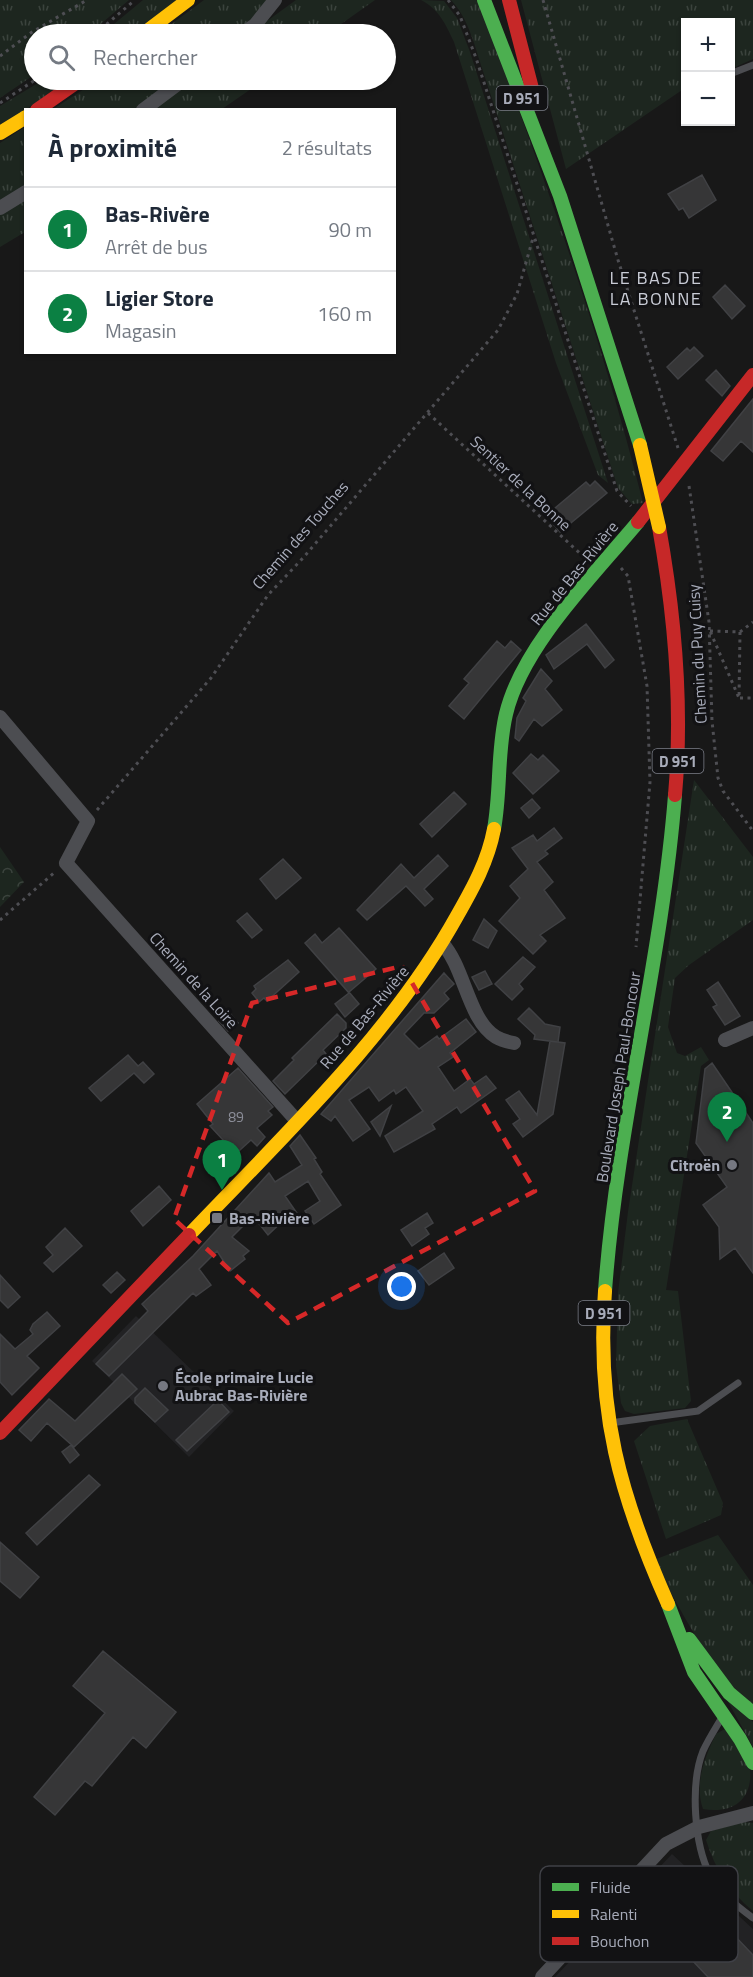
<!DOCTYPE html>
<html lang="fr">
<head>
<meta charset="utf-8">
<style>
  body { margin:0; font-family:"Titillium Web",sans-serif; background:#f2f2f3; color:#1f2937 }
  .controls { position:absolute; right:18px; top:18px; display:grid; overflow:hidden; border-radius:0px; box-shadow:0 2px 4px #0004 }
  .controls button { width:54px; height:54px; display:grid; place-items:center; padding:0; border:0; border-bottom:2px solid #e0e1e3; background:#fff; color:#1f2937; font:30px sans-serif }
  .you { position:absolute; left:402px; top:1287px; width:21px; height:21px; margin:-15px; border:4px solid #fff; border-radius:50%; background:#1a73e8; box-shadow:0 0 0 9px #1a73e833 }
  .badge { display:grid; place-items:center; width:39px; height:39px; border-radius:50%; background:#0b8043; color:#fff; font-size:20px; font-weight:700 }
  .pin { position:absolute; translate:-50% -50px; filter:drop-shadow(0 2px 3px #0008) }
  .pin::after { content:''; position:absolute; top:32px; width:21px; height:18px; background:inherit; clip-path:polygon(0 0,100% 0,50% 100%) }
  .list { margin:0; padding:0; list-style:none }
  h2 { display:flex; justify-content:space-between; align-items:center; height:78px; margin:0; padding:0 24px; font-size:26px }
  h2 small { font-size:20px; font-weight:400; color:#747a83 }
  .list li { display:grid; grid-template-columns:39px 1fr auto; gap:18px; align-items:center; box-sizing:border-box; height:84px; padding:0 24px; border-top:2px solid #e0e1e3 }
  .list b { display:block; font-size:22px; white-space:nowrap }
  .list p { margin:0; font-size:20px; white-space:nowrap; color:#747a83 }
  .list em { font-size:20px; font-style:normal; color:#747a83 }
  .icon { flex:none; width:33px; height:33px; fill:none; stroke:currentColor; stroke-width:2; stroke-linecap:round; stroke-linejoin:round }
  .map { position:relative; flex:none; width:753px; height:1977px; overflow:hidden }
  .search { position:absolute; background:#fff; box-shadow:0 2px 4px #0004; left:24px; top:24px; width:372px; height:66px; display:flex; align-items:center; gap:15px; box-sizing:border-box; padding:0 21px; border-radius:33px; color:#747a83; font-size:22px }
  .panel { position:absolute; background:#fff; box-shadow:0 2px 4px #0004; left:24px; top:108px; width:372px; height:246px; border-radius:0px }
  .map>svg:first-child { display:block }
  .built { fill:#222224 }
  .grass { fill:url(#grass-tufts) }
  .forest { fill:url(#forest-crowns) }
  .building { fill:#363637; stroke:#404144; stroke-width:1.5 }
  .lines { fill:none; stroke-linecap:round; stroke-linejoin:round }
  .path { stroke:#4e4e53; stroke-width:3; stroke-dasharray:3 4.5; stroke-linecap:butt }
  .lane { stroke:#4c4d51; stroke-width:7 }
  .street { stroke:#4c4d51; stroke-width:14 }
  .fast { stroke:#4caf50; stroke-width:14 }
  .slow { stroke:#ffc107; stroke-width:14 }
  .jam { stroke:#c62828; stroke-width:14 }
  .slow-bridge { stroke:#ffc107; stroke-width:14 }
  .marked { fill:none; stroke:#d62828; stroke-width:4.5; stroke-dasharray:12 8; stroke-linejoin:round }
  .poi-dot { fill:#767881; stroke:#121214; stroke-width:2 }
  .labels { text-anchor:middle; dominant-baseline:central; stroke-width:6; stroke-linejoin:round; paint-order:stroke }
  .number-label { font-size:14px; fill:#8c8e99 }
  .shield { fill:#121214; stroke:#7b7e88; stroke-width:1.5 }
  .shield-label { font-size:15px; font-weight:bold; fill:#a8acba }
  .street-label { font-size:16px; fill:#a8acba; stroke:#121214 }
  .poi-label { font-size:16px; font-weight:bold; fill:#a8acba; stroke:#121214; text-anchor:start }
  .neighbourhood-label { font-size:18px; letter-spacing:1.5px; fill:#c9ccd6; stroke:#121214 }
  .key { fill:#121214; stroke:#3f4046; stroke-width:1.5 }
  .key-label { font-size:16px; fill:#a8acba }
</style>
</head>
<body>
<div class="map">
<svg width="753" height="1977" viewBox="0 0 753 1977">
  <defs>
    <pattern id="grass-tufts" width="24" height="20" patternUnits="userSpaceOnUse" patternTransform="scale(1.5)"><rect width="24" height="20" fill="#1d261f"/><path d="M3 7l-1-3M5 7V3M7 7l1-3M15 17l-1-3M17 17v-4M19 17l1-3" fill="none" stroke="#3b433d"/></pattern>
    <pattern id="forest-crowns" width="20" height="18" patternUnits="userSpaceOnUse" patternTransform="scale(1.5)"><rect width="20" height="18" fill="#1d261f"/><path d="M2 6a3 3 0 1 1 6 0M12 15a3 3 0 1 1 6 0" fill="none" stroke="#3b433d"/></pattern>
  </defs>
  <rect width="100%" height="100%" fill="#181818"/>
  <path class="built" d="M 136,1316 L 234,1411 L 189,1457 L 92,1361 Z
    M 672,1854 L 753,1929 L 753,1977 L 555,1977 Z"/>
  <path class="grass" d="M 0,0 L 129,0 L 89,34 L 34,34 L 34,75 L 0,98 Z
    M 143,0 L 177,0 L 132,34 L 102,34 Z
    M 204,0 L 269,0 L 260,14 L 234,34 L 158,34 Z
    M 296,0 L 375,0 L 327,34 L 249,34 Z
    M 421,0 L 444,1 L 457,18 L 470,52 L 608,483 L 598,475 L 556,363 L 454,42 C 446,25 439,9 421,0 Z
    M 451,0 L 478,0 C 540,165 600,331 643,503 L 632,504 L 618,488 L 483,71 C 475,47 469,19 451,0 Z
    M 521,0 L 753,0 L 753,59 L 731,69 L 730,22 L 686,22 L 685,88 L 566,169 Z
    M 43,80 L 69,80 L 0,127 L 0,106 Z
    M 98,80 L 174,80 L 134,109 L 52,110 Z
    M 189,80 L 264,80 L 222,109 L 149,110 Z
    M 25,127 L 25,186 L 0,202 L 0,143 Z
    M 25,197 L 25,232 L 0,247 L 0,213 Z
    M 694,780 L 753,857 L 753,920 L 689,965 L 675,978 L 668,1027 L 677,1053 L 685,1056 L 701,1047 L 709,1060 L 701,1066 L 666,1290 L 678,1291 L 691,1401 L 685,1408 L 634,1414 L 625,1411 L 621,1403 L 616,1366 L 618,1293 L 628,1212 Z
    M 687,1419 L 723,1503 L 721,1515 L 666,1539 L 634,1441 L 650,1426 Z
    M 718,1535 L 753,1585 L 753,1704 C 717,1683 674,1599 654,1560 Z
    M 726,1698 L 753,1722 L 753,1747 Z
    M 725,1729 C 733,1741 746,1755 750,1769 C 753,1802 730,1814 703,1809 C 694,1783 705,1757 716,1734 Z
    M 743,1822 L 753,1823 L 753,1911 C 730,1892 715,1869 706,1840 L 711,1831 Z"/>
  <path class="forest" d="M 0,847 L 24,882 L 0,907 Z"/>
  <path class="building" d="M 702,175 L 716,200 L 689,218 L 683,208 L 679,210 L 668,194 Z
    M 725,285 L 745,306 L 732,319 L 713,297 Z
    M 694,347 L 703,356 L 678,379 L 667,367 L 687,348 L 690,351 Z
    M 716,370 L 730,386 L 722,396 L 706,380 Z
    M 753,399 L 753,452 L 741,441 L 723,461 L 711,451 Z
    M 595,481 L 607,493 L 560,532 L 550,520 L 557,514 L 554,509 L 586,482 L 590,486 Z
    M 586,624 L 614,660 L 605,668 L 587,644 L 554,669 L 546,655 Z
    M 497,641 L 505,648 L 511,641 L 521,650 L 464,719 L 449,706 L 469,683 L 464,679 Z
    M 541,669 L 552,681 L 545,689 L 562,710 L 542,726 L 534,719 L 519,741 L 515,738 L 517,718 L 526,701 L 523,698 Z
    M 531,754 L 538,760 L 543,755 L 559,771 L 533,794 L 513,773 Z
    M 454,792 L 466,804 L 432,837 L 420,824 Z
    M 532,799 L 540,808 L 529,818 L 521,808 Z
    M 554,828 L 562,838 L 545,851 L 548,854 L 537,862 L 553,882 L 544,890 L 565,918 L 540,935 L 546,941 L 533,954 L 499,921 L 520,898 L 510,886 L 528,869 L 512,848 L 533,835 L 537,841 Z
    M 438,855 L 448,866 L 424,889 L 433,899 L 425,906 L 406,886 L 367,920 L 357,910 L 401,864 L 414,878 Z
    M 283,859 L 301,878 L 276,899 L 260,879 Z
    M 247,913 L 262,930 L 252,938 L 237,921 Z
    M 484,919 L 497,931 L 488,948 L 473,940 Z
    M 339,928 L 376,969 L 349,992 L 359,1004 L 345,1017 L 335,1004 L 349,993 L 305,943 L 315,934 L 322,943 Z
    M 523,957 L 535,967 L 519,984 L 523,989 L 512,1000 L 495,984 Z
    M 288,960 L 299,972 L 267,1001 L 264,998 L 259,1002 L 252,993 L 256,989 L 254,986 Z
    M 485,971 L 492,984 L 479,990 L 472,977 Z
    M 444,973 L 454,984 L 444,993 L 449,999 L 434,1013 L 424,1013 L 404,1034 L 419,1049 L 437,1036 L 439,1039 L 466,1019 L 476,1032 L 450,1053 L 453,1057 L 438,1067 L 454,1091 L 470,1079 L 474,1084 L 486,1076 L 496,1088 L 461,1113 L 457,1107 L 432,1124 L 435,1129 L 394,1152 L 385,1136 L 423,1111 L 406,1087 L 396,1094 L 394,1090 L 379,1101 L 369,1087 L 349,1100 L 370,1129 L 353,1141 L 335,1116 L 331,1121 L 321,1114 Z
    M 718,982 L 740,1016 L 725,1025 L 713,1007 L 717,1005 L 707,990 Z
    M 529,1008 L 545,1024 L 560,1027 L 558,1042 L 565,1043 L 553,1114 L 523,1137 L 513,1124 L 520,1119 L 506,1100 L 519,1091 L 537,1115 L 550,1041 L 557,1042 L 534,1039 L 535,1035 L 518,1019 Z
    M 229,1012 L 238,1023 L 228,1031 L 219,1021 Z
    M 337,1014 L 346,1023 L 346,1028 L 323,1050 L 326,1054 L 285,1094 L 273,1081 L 294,1060 L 292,1058 Z
    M 128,1055 L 138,1066 L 143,1062 L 154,1074 L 144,1083 L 134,1073 L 101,1101 L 89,1088 Z
    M 712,1063 L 753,1123 L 753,1273 L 735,1248 L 720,1259 L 719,1227 L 703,1205 L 727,1187 L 696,1143 L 705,1069 Z
    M 238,1068 L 273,1107 L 268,1111 L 272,1115 L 257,1128 L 265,1137 L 257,1146 L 251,1140 L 229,1160 L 219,1148 L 225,1142 L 210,1126 L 213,1124 L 197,1104 Z
    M 391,1106 L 380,1136 L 371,1122 Z
    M 300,1135 L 316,1158 L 314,1159 L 322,1172 L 320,1174 L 341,1205 L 314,1224 L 305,1211 L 320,1201 L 308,1181 L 285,1196 L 301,1219 L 291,1224 L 286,1218 L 268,1235 L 253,1216 L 232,1237 L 249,1251 L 243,1256 L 245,1259 L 230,1271 L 217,1251 L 199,1269 L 211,1285 L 196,1296 L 193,1293 L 109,1376 L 96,1364 L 148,1311 L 142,1304 L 193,1256 L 269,1173 L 275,1182 L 302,1165 L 290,1146 Z
    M 159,1186 L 171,1200 L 143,1226 L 131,1211 Z
    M 427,1213 L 433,1223 L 425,1228 L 429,1234 L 412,1246 L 401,1230 Z
    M 65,1228 L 82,1246 L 53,1272 L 44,1263 L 53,1255 L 46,1247 Z
    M 444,1253 L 454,1268 L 429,1285 L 418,1271 Z
    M 117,1272 L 125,1280 L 111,1293 L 103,1285 Z
    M 0,1275 L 20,1297 L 8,1308 L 0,1300 Z
    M 47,1312 L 60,1326 L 27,1356 L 39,1368 L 12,1395 L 0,1382 L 0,1334 L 15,1349 L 33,1334 L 30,1330 L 33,1324 Z
    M 122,1374 L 137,1389 L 74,1447 L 47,1423 L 31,1441 L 19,1430 L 49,1399 L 75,1421 Z
    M 145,1388 L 168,1410 L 155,1422 L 135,1403 L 135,1398 Z
    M 218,1400 L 229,1412 L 187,1451 L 176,1440 Z
    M 71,1445 L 79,1455 L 70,1463 L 62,1452 Z
    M 89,1475 L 100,1485 L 37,1545 L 26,1533 Z
    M 0,1542 L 39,1577 L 20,1598 L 0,1581 Z
    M 103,1651 L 176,1712 L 146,1748 L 133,1737 L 92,1786 L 85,1781 L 55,1815 L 34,1797 L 105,1713 L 73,1686 Z
    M 670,1868 L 753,1955 L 753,1977 L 708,1977 L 636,1901 Z"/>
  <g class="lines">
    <path class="path" d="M 448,0 L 460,16 L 476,58 L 617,491 L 631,506
      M 543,0 L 618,260 L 678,448
      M 95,34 L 135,0
      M 0,56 L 32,32 L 87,0
      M 0,103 L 35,80
      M 428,413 L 585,558
      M 689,486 L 709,622 L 712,721 L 718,778 L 723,791 L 753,831
      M 621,568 L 628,576 L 647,686 L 650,782 L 636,947
      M 710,631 L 740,632 L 739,698 Z
      M 740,632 L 753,622
      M 740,698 L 753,698
      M 97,810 L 211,678 L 268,595 L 303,558 L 498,330 L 517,294 L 533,238
      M 0,920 L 55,872"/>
    <path class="lane" d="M 730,74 L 753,65
      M 610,1423 L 698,1411 L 738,1383
      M 721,1719 C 715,1729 708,1740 703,1751 C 690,1784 694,1844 710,1875 C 719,1892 738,1907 753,1918"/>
    <path class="street" d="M 242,34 L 255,25 L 275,0
      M 143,110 L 183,80
      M 0,208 L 26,192
      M 0,717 L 88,821 L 66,863 L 297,1121
      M 442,943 C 465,968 468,1020 496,1037 C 501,1040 509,1042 514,1043
      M 725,1040 L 753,1028
      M 542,1977 L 666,1844 L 699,1827 L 753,1813"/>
    <path class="fast" d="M 484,0 L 560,196 L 640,445
      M 494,829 C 501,791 497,751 506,714 C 522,646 594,575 638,522
      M 605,1291 C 617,1124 662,961 675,795
      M 668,1604 L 694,1672 L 740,1739 L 753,1763
      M 689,1639 L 729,1693 L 753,1713"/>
    <path class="slow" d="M 143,34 L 188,0
      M 0,133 L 26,117
      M 189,1235 C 282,1137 391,1035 457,916 C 473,888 488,861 494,829
      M 605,1291 C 596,1411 620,1496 668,1604"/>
    <path class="jam" d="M 509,0 L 535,100
      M 37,110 L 80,80
      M 638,522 L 753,375
      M 659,527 C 675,616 683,705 675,795
      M 0,1433 L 189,1235"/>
    <path class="slow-bridge" d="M 640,445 L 659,527"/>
  </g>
  <path class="marked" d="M 402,966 L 535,1191 L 288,1323 L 174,1219 L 252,1003 Z"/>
  <g class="poi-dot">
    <circle cx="732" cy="1165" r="6"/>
    <rect x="211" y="1212" width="12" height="12" rx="3"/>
    <circle cx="163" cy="1386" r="6"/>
  </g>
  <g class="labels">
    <g class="number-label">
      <text x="236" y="1116">89</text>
    </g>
    <g class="shield">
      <rect x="496.5" y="86" width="51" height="24" rx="4.5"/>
      <rect x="652.5" y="749" width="51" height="24" rx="4.5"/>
      <rect x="578.5" y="1301" width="51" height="24" rx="4.5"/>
    </g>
    <g class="shield-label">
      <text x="522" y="98">D 951</text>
      <text x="678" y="761">D 951</text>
      <text x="604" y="1313">D 951</text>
    </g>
    <g class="street-label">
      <text transform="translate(521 483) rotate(43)">Sentier de la Bonne</text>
      <text transform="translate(300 535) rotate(-49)">Chemin des Touches</text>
      <text transform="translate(574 573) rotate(-51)">Rue de Bas-Rivière</text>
      <text transform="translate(697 654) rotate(-93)">Chemin du Puy Cuisy</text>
      <text transform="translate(194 980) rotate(48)">Chemin de la Loire</text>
      <text transform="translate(364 1017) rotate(-50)">Rue de Bas-Rivière</text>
      <text transform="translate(618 1077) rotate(-81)">Boulevard Joseph Paul-Boncour</text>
    </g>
    <g class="poi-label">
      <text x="720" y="1165" text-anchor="end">Citroën</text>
      <text x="229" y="1218">Bas-Rivière</text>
      <text x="175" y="1377">École primaire Lucie<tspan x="175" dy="18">Aubrac Bas-Rivière</tspan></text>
    </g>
    <g class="neighbourhood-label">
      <text x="656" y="277">LE BAS DE<tspan x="656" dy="21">LA BONNE</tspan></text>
    </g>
  </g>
  <rect x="540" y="1866" width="198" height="96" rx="9" class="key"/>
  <rect x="552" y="1883" width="27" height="8" fill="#4caf50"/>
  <rect x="552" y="1910" width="27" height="8" fill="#ffc107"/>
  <rect x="552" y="1937" width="27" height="8" fill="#c62828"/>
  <g class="key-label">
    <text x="590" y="1893">Fluide</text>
    <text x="590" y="1920">Ralenti</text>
    <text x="590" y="1947">Bouchon</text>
  </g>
</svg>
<div class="controls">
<button>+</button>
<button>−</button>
</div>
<div class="you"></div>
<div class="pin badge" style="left:222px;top:1190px">1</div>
<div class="pin badge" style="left:727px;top:1142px">2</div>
<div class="search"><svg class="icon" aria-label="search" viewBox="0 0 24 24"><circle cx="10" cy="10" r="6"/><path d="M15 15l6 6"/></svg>Rechercher</div>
<section class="panel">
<h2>À proximité<small>2 résultats</small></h2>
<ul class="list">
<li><span class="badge">1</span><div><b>Bas-Rivère</b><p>Arrêt de bus</p></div><em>90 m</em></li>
<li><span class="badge">2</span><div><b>Ligier Store</b><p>Magasin</p></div><em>160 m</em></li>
</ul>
</section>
</div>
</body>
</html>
